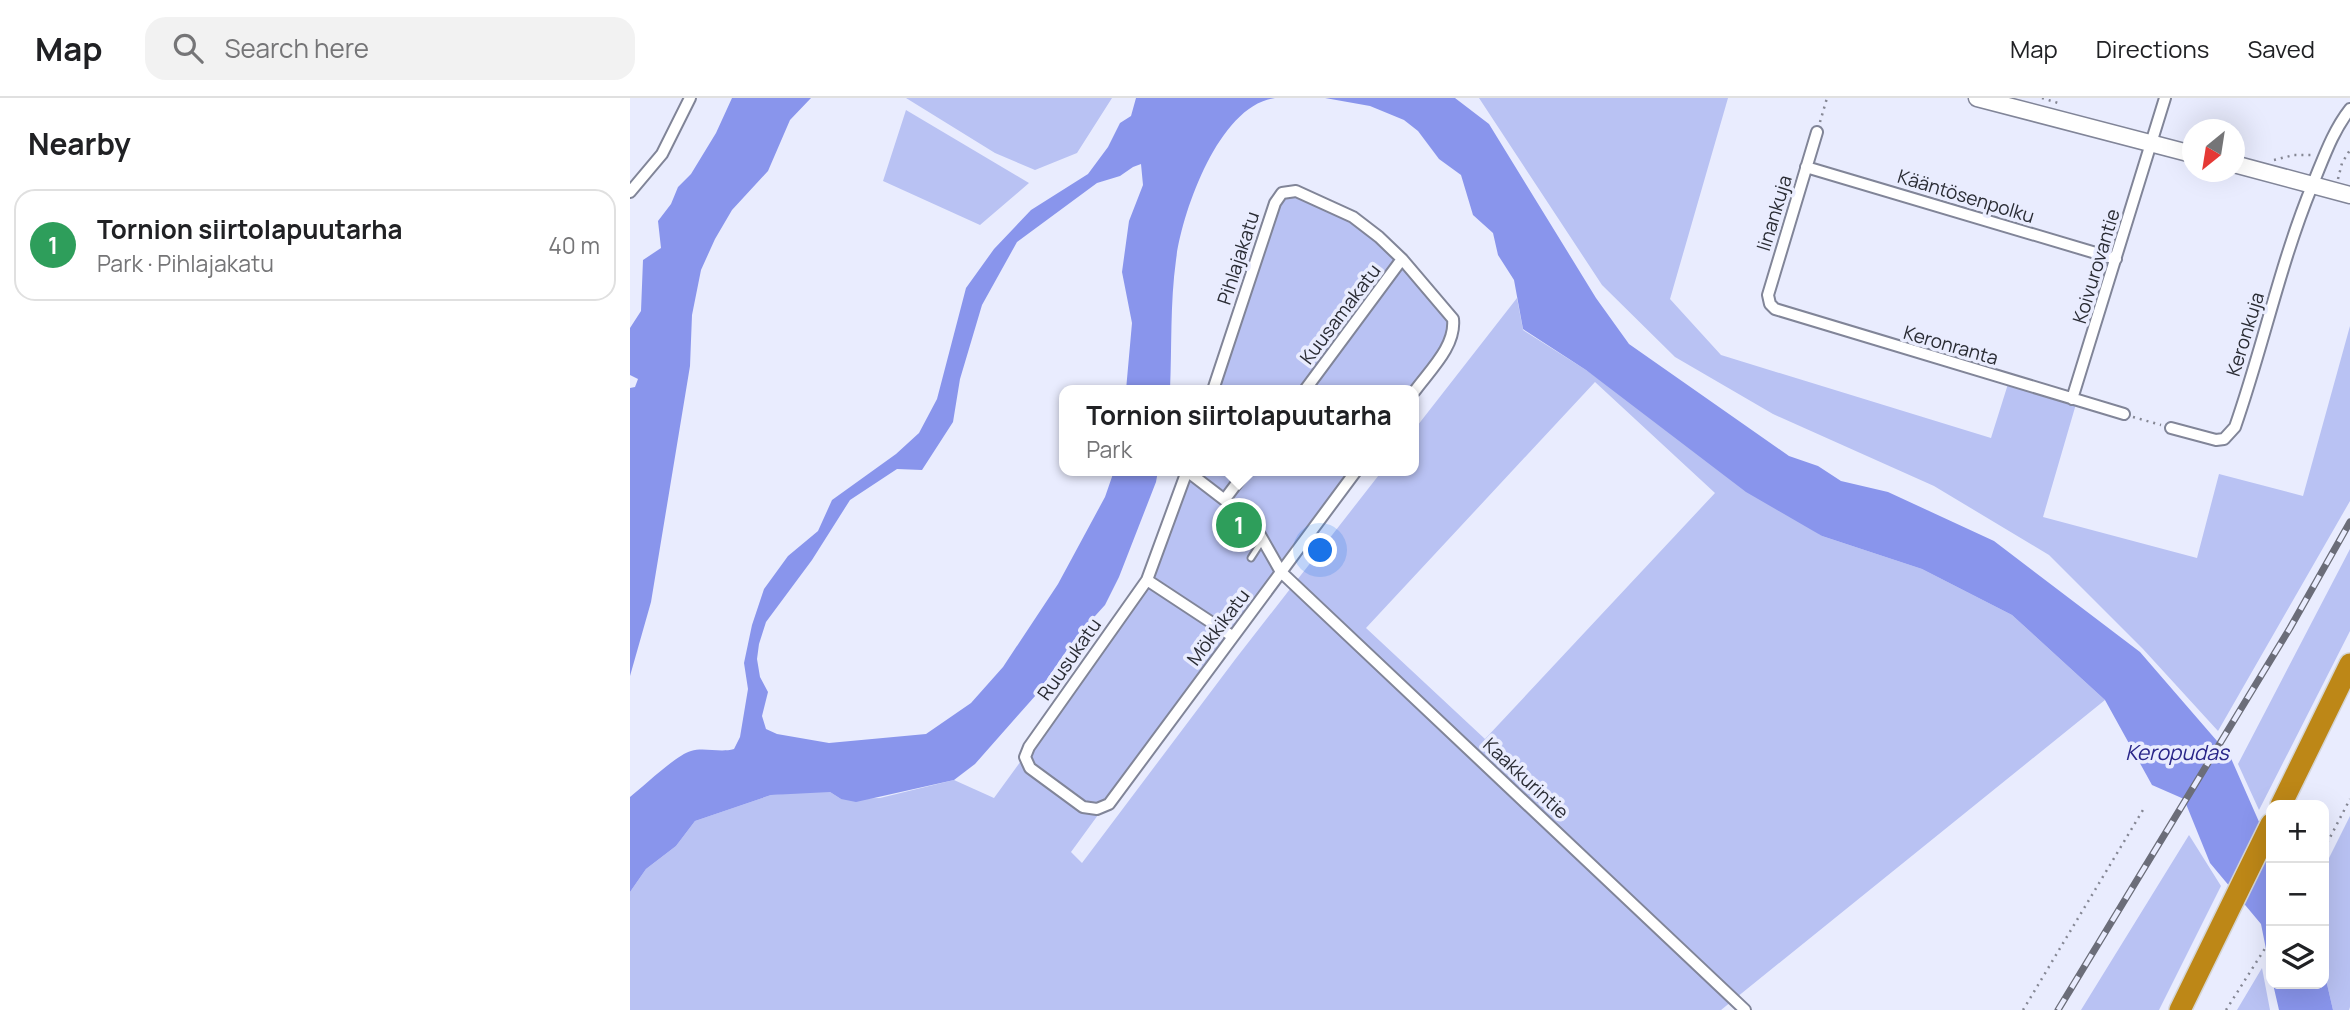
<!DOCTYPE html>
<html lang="en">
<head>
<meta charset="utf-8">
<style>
  body { margin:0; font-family:Manrope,sans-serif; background:#f2f2f2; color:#202124 }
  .controls { position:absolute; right:21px; bottom:21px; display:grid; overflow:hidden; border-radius:14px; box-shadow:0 7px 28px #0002 }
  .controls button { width:63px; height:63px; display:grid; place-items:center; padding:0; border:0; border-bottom:2px solid #e0e0e0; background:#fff; color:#202124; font:35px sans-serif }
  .compass { position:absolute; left:1552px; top:21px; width:63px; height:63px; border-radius:50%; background:#fff; box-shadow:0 7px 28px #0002; rotate:210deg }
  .you { position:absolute; left:691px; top:453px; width:24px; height:24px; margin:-18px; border:5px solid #fff; border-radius:50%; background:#1a73e8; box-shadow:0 0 0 10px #1a73e833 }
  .badge { display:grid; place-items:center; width:46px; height:46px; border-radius:50%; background:#2563eb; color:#fff; font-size:23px; font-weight:700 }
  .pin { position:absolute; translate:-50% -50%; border:4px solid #fff; box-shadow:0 2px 7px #0006 }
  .popup { position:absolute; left:429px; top:287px; width:360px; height:91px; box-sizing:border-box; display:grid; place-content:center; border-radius:14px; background:#fff; filter:drop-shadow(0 2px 5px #0005); font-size:23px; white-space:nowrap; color:#757577 }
  .popup b { font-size:26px; color:#202124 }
  .popup::after { content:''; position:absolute; left:50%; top:100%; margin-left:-14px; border:14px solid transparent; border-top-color:#fff }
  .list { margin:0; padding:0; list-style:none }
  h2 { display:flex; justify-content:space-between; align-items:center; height:91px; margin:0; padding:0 28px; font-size:30px }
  h2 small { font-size:23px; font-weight:400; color:#757577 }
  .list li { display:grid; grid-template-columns:46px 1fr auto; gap:21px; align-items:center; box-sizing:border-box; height:112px; margin:0 14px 14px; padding:0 14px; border:2px solid #e0e0e0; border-radius:21px }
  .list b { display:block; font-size:26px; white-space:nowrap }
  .list p { margin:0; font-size:23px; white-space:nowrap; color:#757577 }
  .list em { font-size:23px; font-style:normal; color:#757577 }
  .icon { flex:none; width:38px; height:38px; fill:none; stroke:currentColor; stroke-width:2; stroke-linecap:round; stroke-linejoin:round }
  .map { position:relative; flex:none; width:1720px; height:912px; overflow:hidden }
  header { display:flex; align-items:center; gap:42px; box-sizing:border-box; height:98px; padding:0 35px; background:#fff; border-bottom:2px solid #e0e0e0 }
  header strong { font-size:33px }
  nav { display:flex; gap:38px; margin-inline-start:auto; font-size:24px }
  .search { width:490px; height:63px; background:#f2f2f2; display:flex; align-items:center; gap:18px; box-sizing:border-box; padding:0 24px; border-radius:21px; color:#757577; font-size:26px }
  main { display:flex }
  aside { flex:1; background:#fff }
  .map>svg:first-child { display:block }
  .green { fill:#b9c2f3; fill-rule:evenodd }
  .water { fill:#8995ec }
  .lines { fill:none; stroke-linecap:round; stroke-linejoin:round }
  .lane-casing { stroke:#818598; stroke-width:9 }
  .street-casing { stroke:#818598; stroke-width:14 }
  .secondary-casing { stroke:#818598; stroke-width:19 }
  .highway-casing { stroke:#d4d5d6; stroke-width:24 }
  .path { stroke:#858794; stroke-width:2.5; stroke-dasharray:2 5; stroke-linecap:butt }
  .lane { stroke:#fff; stroke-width:5 }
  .street { stroke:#fff; stroke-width:10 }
  .secondary { stroke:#fff; stroke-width:16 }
  .highway { stroke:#bd8717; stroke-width:21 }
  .rail-casing { stroke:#6b6d79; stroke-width:7 }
  .rail { stroke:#e9ecfe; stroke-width:4.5; stroke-dasharray:13; stroke-linecap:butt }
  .labels { text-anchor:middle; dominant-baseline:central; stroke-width:7; stroke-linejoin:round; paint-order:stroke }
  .street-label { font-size:19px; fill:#2a2c34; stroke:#e9ecfe }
  .water-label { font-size:21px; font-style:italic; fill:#2a2689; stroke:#e9ecfe }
</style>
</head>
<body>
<header>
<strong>Map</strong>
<div class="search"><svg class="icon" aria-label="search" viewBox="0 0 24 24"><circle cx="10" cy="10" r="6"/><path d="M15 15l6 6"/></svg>Search here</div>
<nav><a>Map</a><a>Directions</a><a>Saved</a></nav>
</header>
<main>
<aside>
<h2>Nearby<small></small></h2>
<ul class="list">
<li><span class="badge" style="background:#2e9e5b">1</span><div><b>Tornion siirtolapuutarha</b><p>Park · Pihlajakatu</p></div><em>40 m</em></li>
</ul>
</aside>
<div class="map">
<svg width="1720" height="912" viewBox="0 0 1720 912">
  <rect width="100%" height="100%" fill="#e9ecfe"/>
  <path class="green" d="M 276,0 L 482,0 L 447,55 L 405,72 L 365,55 Z
    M 849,0 L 1098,0 L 1040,201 L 1091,257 L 1361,340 L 1378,286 L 1446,306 L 1413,419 L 1567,460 L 1589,376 L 1673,398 L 1720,228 L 1720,403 L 1588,633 L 1513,551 L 1419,457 L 1304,388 L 1143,316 L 1045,259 L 972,187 Z
    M 276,12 L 399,85 L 350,127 L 253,83 Z
    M 666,98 L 719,123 L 765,160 L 819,222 L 820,233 L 816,242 L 778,292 L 587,292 L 648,107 L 655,100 Z
    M 887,200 L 893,232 L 956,272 L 1192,438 L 1292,471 L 1382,517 L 1475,602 L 1091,912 L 0,912 L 0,794 L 16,771 L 46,748 L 65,723 L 141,697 L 186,693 L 200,694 L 211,701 L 250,700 L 324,682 L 364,700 L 519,487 L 561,373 L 719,373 L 441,754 L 452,765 L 607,559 L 752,373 L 784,373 L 784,332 ZM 965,284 L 1085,395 L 855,641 L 736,530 Z
    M 1720,451 L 1720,533 L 1629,712 L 1608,666 Z
    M 1720,718 L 1720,909 L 1719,912 L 1703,912 L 1694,873 L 1694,770 Z
    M 1559,737 L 1591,788 L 1529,912 L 1451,912 Z
    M 1632,870 L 1640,912 L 1607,912 Z"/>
  <path class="water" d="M 102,0 L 181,0 L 160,22 L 138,73 L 102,112 L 85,141 L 71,172 L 62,217 L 60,268 L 21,504 L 0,578 L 0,290 L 5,289 L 8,281 L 0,277 L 0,230 L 11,213 L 13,162 L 31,150 L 28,123 L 41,106 L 48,89 L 61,76 L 86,35 Z
    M 506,0 L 645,0 C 589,7 552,114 546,162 C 540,205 542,249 540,292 L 496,292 L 502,225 L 492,174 L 499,123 L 513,87 L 511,66 L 503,69 L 490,78 L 467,85 L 387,144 L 352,207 L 330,281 L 323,324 L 292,372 L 267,371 L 220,402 L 182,462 L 136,524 L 129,546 L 127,561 L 130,579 L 138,594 L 132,618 L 136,631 L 147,636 L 199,645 L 296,636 L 341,605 L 373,569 L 428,486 L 475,399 L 484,373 L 528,373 L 526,384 L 489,479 L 475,507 L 446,539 L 406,597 L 345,666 L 324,682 L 226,704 L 211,701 L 200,694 L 141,697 L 65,723 L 46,748 L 16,771 L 0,794 L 0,699 C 14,688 46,657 61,653 C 74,649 90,655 104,651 L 110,639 L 118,591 L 114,565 L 122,527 L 134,491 L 158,458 L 188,433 L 202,402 L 266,356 L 289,335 L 307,301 L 336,190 L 364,151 L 401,112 L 458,76 L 478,49 L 490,25 L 501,18 Z
    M 695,0 L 825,0 L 859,26 L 966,200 L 999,246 L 1159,358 L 1188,368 L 1211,383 L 1258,394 L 1364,443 L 1510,554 L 1600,658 L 1641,751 L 1641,876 L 1631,826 L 1580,765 L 1554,701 L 1522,687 L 1475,602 L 1382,517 L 1292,471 L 1192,438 L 1116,394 L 956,272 L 893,231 L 884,182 L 868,157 L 863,135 L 843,117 L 831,77 L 809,61 L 788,33 L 774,22 L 740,8 Z
    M 1694,873 L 1703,912 L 1649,912 L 1643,886 L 1694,886 Z"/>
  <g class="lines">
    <g class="lane-casing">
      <path id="lane" d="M 621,460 L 632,443"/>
    </g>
    <g class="street-casing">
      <path id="street" d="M 1187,34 L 1138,197 L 1140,206 L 1145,211 L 1494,316
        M 1176,69 L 1486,161
        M 0,94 L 32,56 L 60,0
        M 583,292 L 645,105 L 652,95 L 666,93 L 723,119 L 749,139 L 772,161 L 823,221 C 826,248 800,272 784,294
        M 675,292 L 772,161
        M 1442,301 L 1535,0
        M 1541,330 L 1586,342 L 1594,341 L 1605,329 C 1633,249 1650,166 1682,88 C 1693,62 1702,34 1720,11
        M 557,373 L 622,423 L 651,474 L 1115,912
        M 595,401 L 616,373
        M 517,482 L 557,373
        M 602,538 L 517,482 L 399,649 L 395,659 L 400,670 L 453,709 L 467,711 L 479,706 L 726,373"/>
    </g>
    <g class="secondary-casing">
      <path id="secondary" d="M 1347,0 L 1562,56
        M 1604,66 L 1720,97"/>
    </g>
    <g class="highway-casing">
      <path id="highway" d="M 1651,707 L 1720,566
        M 1550,912 L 1641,726"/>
    </g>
    <path class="path" d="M 1412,0 L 1428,5
      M 1190,24 L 1197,0
      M 1644,62 L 1664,57 L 1682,57
      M 1708,81 L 1712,65 L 1720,52
      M 1503,319 L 1531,327
      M 1694,751 L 1720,701
      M 1393,912 L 1513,712
      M 1596,912 L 1641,841"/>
    <use href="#lane" class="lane"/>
    <use href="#street" class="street"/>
    <use href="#secondary" class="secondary"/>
    <use href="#highway" class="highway"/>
    <g class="rail-casing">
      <path id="rail" d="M 1428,912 L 1660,530 L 1720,424"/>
    </g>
    <use href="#rail" class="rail"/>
  </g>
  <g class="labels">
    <g class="street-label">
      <text transform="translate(1336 98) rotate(17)">Kääntösenpolku</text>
      <text transform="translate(1144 115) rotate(-73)">Iinankuja</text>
      <text transform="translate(608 160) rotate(-72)">Pihlajakatu</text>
      <text transform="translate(1466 168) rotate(-73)">Koivurovantie</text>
      <text transform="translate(710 216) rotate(-53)">Kuusamakatu</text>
      <text transform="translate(1615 236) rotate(-73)">Keronkuja</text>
      <text transform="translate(1321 247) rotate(16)">Keronranta</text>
      <text transform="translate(588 529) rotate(-53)">Mökkikatu</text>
      <text transform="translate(439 561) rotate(-55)">Ruusukatu</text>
      <text transform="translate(896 680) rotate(43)">Kaakkurintie</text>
    </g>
    <g class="water-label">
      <text x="1547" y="654">Keropudas</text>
    </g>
  </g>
</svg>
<div class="controls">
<button>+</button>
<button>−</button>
<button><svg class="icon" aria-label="layers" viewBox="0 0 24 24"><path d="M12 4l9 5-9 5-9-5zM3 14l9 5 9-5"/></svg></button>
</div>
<svg class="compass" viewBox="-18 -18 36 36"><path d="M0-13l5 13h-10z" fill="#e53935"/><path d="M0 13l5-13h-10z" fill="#757577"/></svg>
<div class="you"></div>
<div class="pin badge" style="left:609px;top:427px;background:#2e9e5b">1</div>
<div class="popup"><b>Tornion siirtolapuutarha</b>Park</div>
</div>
</main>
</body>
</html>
